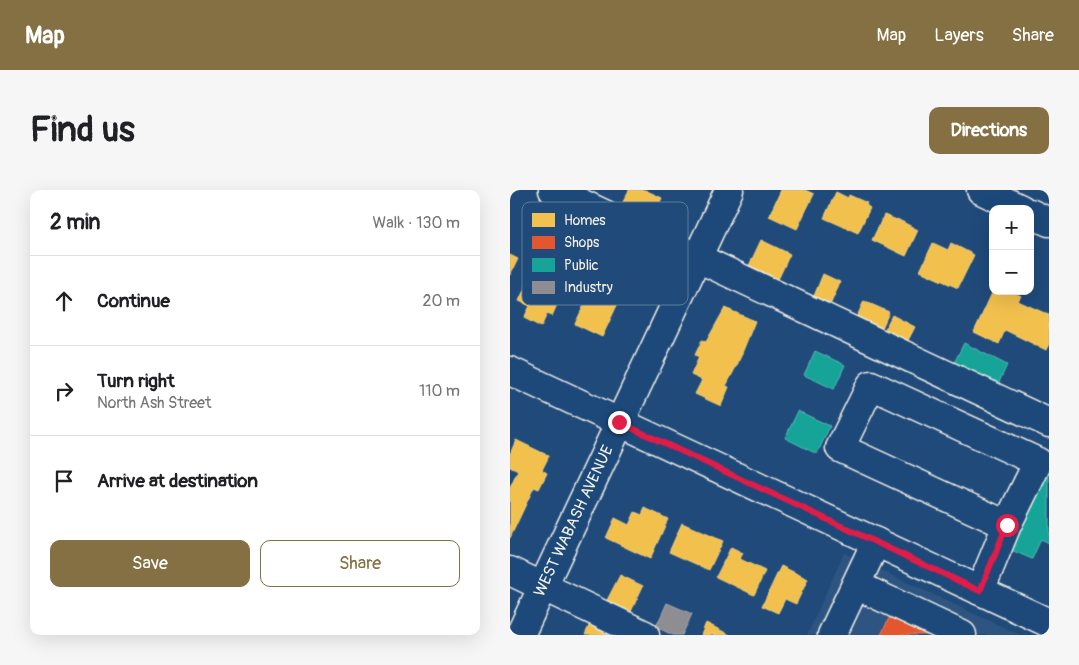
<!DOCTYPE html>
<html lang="en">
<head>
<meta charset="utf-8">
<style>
  body { margin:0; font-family:Pangolin,sans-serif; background:#f6f6f6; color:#202124 }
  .controls { position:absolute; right:15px; top:15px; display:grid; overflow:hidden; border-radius:10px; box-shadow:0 5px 20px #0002 }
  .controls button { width:45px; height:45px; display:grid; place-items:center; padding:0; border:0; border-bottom:1px solid #e0e0e0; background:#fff; color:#202124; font:25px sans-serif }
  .stop { position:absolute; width:15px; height:15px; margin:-11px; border:4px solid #e11d48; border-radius:50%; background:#fff }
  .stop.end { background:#e11d48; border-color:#fff; box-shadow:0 1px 5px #0008 }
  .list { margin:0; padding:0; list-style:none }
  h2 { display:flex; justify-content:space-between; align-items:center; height:65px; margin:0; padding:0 20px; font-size:21px }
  h2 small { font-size:16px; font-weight:400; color:#757577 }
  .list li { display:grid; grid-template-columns:32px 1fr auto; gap:15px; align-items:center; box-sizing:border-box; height:90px; padding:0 20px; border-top:1px solid #e0e0e0 }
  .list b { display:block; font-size:19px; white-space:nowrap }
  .list p { margin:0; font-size:16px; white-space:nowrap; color:#757577 }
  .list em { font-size:16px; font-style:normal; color:#757577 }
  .actions { display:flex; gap:10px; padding:15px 20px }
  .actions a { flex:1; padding:11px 0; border:1px solid #847042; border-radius:10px; text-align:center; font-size:18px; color:#847042 }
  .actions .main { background:#847042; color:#fff }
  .icon { flex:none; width:28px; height:28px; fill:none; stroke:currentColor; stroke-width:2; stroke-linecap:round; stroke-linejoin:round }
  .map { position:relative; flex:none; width:539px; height:445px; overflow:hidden; border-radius:10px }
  header { display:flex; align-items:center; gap:30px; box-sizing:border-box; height:70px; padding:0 25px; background:#847042; color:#fff }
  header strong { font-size:24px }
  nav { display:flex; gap:28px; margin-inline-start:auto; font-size:18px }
  .intro { display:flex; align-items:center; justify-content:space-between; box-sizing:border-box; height:120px; padding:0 30px }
  h1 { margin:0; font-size:35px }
  .button { padding:12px 22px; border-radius:10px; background:#847042; color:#fff; font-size:18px; font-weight:700 }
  main { display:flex; gap:30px; padding:0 30px }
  aside { flex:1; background:#fff; border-radius:10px; box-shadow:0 5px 20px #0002 }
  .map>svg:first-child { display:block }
  .built { fill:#2d5581 }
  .homes { fill:#f2c14e; stroke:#f3cf7c }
  .shops { fill:#e4572e; stroke:#e98566 }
  .public { fill:#17a398; stroke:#59bab0 }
  .industry { fill:#8d8d92; stroke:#acabac }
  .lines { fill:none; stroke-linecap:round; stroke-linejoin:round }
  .minor-casing { stroke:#f4f1e8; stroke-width:31 }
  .major-casing { stroke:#f4f1e8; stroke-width:31 }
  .minor { stroke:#1f4a7a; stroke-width:28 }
  .major { stroke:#1f4a7a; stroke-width:28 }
  .route { stroke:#e11d48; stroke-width:6 }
  .labels { text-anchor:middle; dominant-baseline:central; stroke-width:5; stroke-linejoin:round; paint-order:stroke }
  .street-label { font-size:16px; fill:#f4f1e8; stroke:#1f4a7a }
  .key { fill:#1f4a7a; stroke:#5f7c9b; stroke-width:1 }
  .key-label { font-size:14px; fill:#f4f1e8 }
</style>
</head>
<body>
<header>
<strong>Map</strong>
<nav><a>Map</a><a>Layers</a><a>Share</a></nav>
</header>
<div class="intro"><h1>Find us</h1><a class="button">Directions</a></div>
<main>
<aside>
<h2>2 min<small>Walk · 130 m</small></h2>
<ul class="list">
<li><svg class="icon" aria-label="ahead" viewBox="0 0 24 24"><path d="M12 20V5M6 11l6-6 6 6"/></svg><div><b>Continue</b></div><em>20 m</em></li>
<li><svg class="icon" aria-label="right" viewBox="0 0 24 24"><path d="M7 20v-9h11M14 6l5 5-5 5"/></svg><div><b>Turn right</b><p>North Ash Street</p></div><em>110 m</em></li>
<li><svg class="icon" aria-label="arrive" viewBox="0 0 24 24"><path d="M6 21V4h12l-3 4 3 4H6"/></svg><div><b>Arrive at destination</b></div></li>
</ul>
<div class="actions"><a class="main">Save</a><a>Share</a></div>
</aside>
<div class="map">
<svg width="539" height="445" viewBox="0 0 539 445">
  <rect width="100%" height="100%" fill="#1f4a7a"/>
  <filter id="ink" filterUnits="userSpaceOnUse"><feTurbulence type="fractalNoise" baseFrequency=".02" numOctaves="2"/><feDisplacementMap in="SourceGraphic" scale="10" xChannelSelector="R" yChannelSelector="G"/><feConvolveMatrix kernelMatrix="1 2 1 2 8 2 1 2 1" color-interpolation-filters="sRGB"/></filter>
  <g filter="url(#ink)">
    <path class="built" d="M 334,363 L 510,445 L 297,445 Z"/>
    <path class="homes" d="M 119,0 L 135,0 L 152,8 L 140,33 L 110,18 Z
      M 271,0 L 295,0 L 304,4 L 287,39 L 259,26 Z
      M 326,2 L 338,8 L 339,5 L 357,13 L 356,15 L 360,18 L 348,43 L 314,28 Z
      M 374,25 L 387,30 L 387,29 L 408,40 L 396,66 L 362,50 Z
      M 251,50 L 280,64 L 265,96 L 236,82 Z
      M 423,53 L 438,60 L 441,53 L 464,65 L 448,98 L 410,81 Z
      M 99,63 L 126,75 L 92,147 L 65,134 Z
      M 0,65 L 8,69 L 0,85 Z
      M 313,84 L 330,92 L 321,113 L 304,106 Z
      M 36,85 L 56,94 L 42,126 L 37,124 L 31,137 L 14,128 L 20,116 L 9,111 L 20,87 L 33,93 Z
      M 483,101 L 501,101 L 511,106 L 508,111 L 539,125 L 539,154 L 536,160 L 495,140 L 489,154 L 464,142 Z
      M 354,111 L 379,122 L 369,145 L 344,133 Z
      M 215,118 L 245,131 L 228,173 L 216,196 L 219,197 L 211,216 L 185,204 L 192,190 L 181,185 L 189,167 L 185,165 L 192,150 L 196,152 Z
      M 382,125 L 405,137 L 394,158 L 371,147 Z
      M 6,250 L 39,266 L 32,280 L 37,283 L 29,299 L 24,297 L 0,348 L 0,298 L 8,281 L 0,277 L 0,264 Z
      M 135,318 L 158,329 L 140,369 L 96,348 L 105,328 L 119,335 L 125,322 L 132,325 Z
      M 172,333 L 213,351 L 199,380 L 159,362 Z
      M 221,357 L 233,363 L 230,369 L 255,381 L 244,405 L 206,387 Z
      M 271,376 L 298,389 L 286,414 L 275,409 L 268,423 L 252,416 Z
      M 110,385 L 133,396 L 118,428 L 94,416 Z
      M 81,431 L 104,442 L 102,445 L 75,445 Z
      M 196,433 L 220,445 L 191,445 Z"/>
    <path class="shops" d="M 382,422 L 429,445 L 371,445 Z"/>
    <path class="public" d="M 454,153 L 497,175 L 485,201 L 441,179 Z
      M 305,161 L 335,175 L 324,199 L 294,185 Z
      M 288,221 L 320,236 L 307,264 L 275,248 Z
      M 539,282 L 539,353 L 531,349 L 522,369 L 501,360 Z"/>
    <path class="industry" d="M 157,413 L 182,424 L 172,445 L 163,445 L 146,437 Z"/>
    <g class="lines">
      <g class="minor-casing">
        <g id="minor">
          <path d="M 43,0 L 539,233"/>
          <path d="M 0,381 L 135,445"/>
          <path d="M 346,395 L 452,445"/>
          <path d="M 470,401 L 497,335 L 330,258 L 361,195 L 528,272 L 497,335"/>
          <path id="s1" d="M 10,445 L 219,0"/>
          <path d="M 322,445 L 366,352"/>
        </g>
      </g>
      <g class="major-casing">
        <path id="major" d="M 471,0 L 511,19
          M 520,23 L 539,32
          M 0,181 L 539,433"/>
      </g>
      <use href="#minor" class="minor"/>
      <use href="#major" class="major"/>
    </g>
  </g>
  <g class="lines" filter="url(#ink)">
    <path class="route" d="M 109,232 L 470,401 L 497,335"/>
  </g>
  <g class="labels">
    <g class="street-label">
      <text stroke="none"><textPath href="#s1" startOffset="126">WEST WABASH AVENUE</textPath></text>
    </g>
  </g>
  <rect x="12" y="12" width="166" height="103" rx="8" class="key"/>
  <rect x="22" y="23" width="23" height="14" fill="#f2c14e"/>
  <rect x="22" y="46" width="23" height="13" fill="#e4572e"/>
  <rect x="22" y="68" width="23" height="14" fill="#17a398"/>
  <rect x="22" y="91" width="23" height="13" fill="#8d8d92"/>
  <g class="key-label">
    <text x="54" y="35">Homes</text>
    <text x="54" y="57">Shops</text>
    <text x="54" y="80">Public</text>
    <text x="54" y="102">Industry</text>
  </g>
</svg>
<div class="controls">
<button>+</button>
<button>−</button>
</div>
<div class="stop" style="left:497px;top:335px"></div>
<div class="stop end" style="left:109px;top:232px"></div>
</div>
</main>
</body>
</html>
